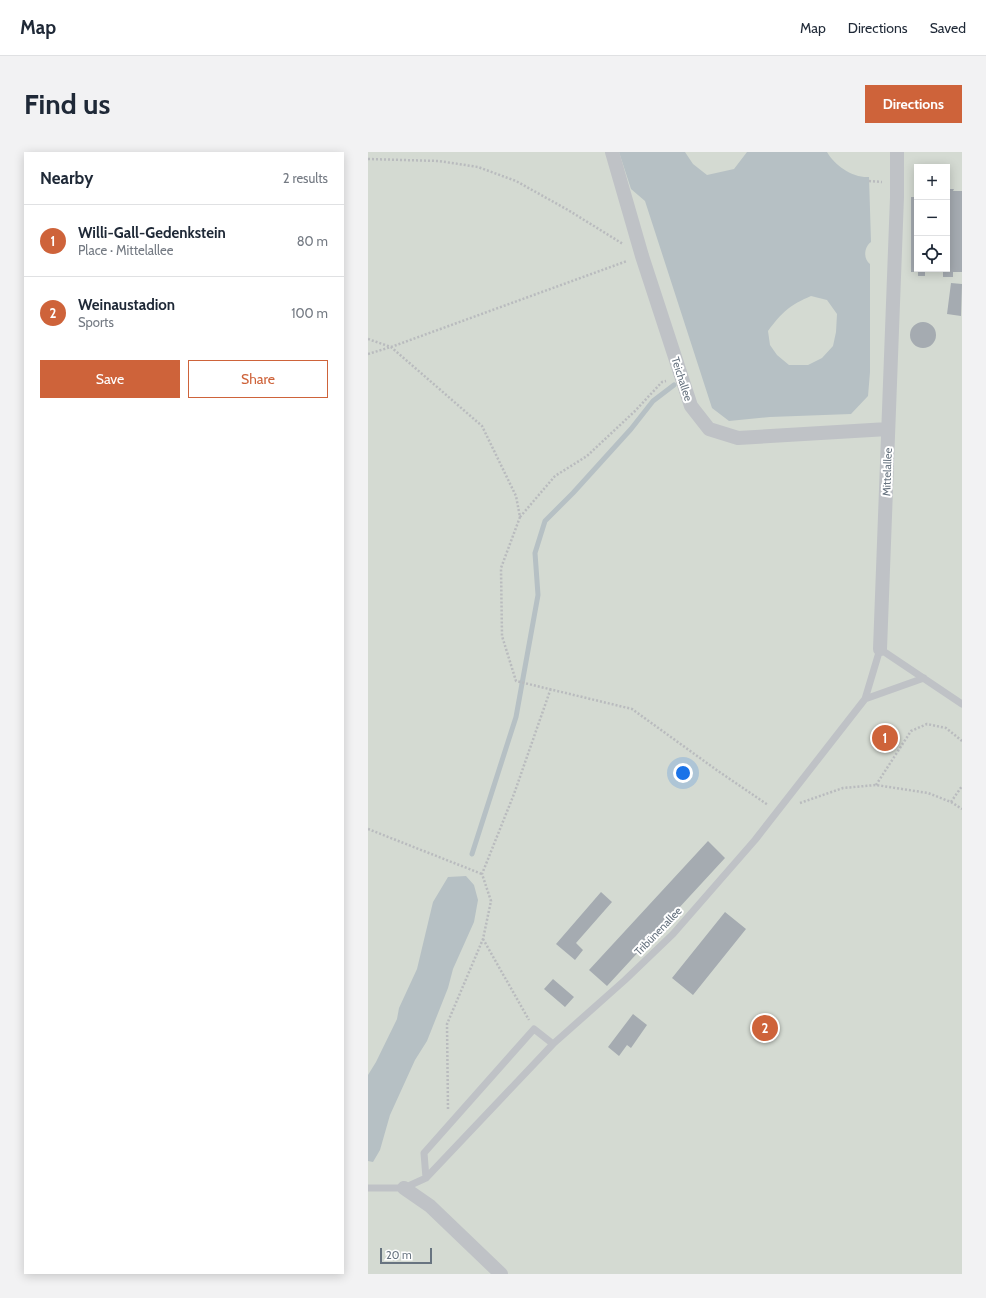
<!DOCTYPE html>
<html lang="en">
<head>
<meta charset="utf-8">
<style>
  body { margin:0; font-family:Cabin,sans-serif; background:#f2f2f3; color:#1f2937 }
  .controls { position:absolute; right:12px; top:12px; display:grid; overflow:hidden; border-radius:0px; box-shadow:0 2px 10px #0003 }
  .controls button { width:36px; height:36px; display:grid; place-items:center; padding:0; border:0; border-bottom:1px solid #e0e1e3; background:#fff; color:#1f2937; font:20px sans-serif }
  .scale { position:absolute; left:12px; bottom:10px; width:52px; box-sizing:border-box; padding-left:4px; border:2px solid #687480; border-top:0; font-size:11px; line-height:14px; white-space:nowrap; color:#687480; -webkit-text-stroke:3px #fff; paint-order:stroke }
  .you { position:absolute; left:315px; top:621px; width:14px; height:14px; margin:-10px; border:3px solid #fff; border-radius:50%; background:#1a73e8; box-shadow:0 0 0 6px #1a73e833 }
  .badge { display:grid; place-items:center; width:26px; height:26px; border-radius:50%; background:#ce633a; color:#fff; font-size:13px; font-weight:700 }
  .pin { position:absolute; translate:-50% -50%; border:2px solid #fff; box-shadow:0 1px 4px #0006 }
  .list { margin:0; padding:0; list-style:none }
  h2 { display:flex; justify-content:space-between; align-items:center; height:52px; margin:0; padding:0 16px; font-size:17px }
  h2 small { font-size:13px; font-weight:400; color:#747a83 }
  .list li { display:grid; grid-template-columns:26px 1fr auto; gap:12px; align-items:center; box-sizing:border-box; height:72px; padding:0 16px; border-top:1px solid #e0e1e3 }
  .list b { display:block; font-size:15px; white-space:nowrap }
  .list p { margin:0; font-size:13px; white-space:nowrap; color:#747a83 }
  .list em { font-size:13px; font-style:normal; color:#747a83 }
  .actions { display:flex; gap:8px; padding:12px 16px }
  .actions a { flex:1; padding:9px 0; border:1px solid #ce633a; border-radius:0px; text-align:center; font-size:14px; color:#ce633a }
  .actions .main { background:#ce633a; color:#fff }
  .icon { flex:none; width:22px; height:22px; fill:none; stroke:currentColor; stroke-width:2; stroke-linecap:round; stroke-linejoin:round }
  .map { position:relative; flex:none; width:594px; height:1122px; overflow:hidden; border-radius:0px }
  header { display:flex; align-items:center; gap:24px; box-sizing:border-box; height:56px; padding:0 20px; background:#fff; border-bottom:1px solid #e0e1e3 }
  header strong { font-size:19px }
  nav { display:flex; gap:22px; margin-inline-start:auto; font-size:14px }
  .intro { display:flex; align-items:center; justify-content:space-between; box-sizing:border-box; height:96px; padding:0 24px }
  h1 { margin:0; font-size:28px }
  .button { padding:10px 18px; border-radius:0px; background:#ce633a; color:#fff; font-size:14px; font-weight:700 }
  main { display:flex; gap:24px; padding:0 24px }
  aside { flex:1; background:#fff; border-radius:0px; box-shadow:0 2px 10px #0003 }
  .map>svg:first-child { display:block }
  .green { fill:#d4dad2; fill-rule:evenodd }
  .water { fill:#b6c0c4; fill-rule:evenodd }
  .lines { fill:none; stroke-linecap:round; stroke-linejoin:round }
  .stream { stroke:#b6c0c4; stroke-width:5 }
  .building { fill:#a5abb1 }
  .path { stroke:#b9bbbe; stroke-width:2.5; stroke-dasharray:2 2; stroke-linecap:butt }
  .lane { stroke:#bfc2c6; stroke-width:7 }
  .street { stroke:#bfc2c6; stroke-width:14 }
  .labels { text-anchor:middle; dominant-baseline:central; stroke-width:4; stroke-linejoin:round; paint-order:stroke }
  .street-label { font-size:11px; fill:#687480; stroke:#fff }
</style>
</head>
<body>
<header>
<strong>Map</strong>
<nav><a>Map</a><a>Directions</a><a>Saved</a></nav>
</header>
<div class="intro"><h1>Find us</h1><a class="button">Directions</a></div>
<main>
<aside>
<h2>Nearby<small>2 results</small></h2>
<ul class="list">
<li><span class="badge">1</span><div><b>Willi-Gall-Gedenkstein</b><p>Place · Mittelallee</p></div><em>80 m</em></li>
<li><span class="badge">2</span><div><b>Weinaustadion</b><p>Sports</p></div><em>100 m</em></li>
</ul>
<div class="actions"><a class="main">Save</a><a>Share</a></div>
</aside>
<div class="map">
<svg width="594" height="1122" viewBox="0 0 594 1122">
  <rect width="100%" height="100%" fill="#f5f5f2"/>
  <path class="green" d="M 0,0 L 594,0 L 594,1122 L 0,1122 ZM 549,15 L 579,15 L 579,117 L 549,117 Z"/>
  <path class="water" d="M 251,0 L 317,0 L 325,12 L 339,23 L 366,17 L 379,0 L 459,0 C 467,14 485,26 501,25 L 503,90 C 496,95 495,107 502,112 L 502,220 L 500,244 L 483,262 L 402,265 L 361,269 L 344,256 L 277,49 L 263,37 ZM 443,144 L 459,148 L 469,162 L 468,180 L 465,194 L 454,206 L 440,213 L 421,213 L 409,203 L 402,193 L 400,179 C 414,160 422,153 443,144 Z
    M 98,724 L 106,733 L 110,748 L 106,770 L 85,817 L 80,836 L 59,889 L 47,908 L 22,963 L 12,998 L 5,1010 L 0,1009 L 0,923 L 8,910 L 29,867 L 31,856 L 49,817 L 65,750 L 80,725 Z"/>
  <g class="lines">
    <path class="stream" d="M 104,702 L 148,565 L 170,443 L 167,401 L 177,369 L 205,341 L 263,277 L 285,249 L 306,233"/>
  </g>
  <path class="building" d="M 579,37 L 586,37 L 585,39 L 594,39 L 594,120 L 585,120 L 585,125 L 575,125 L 575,120 L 557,120 L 557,124 L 550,124 L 550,120 L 543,120 L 543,45 L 549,45 L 549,117 L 579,117 Z
    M 583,131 L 594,132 L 593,164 L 579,162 Z
    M542 183a13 13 0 1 1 26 0a13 13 0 1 1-26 0Z
    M 340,689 L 357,706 L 239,834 L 221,818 Z
    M 233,740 L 244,750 L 208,791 L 215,798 L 207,808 L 188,792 Z
    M 357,760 L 378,777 L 325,843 L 304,826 Z
    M 185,827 L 206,845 L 197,855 L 176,837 Z
    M 265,862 L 279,873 L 263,896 L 259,893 L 251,904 L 240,895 Z"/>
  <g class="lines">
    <path class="path" d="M 0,7 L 71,9 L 110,15 L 148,29 L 200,58 L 255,92
      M 501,29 L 514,30
      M 0,187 L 23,195 L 114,274 L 148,344 L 152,365 L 133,416 L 134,484 L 148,529 L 264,557 L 350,619 L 400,653
      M 0,202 L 23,195 L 259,109
      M 152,365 L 187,324 L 219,304 L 267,259 L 294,230 L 298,229
      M 508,633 L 543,579 L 559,572 L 578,576 L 594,589
      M 583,650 L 594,634
      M 432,651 L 475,636 L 508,633 L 560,641 L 583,650 L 594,657
      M 0,677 L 114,722
      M 115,787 L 161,868
      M 80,957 L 79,872 L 115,787 L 123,749 L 114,722 L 146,642 L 183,536"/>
    <path class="lane" d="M 497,547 L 556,526
      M 58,1026 L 56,1001 L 166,877 L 185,892
      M 0,1036 L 36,1036 L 58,1026 L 185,892 L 257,828 L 305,782 L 387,688 L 497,547 L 512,497 L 594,552"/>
    <path class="street" d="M 244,0 L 274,104 L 323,254 L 341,277 L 370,286 L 520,277
      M 512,497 L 529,45 L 529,0
      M 36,1036 L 62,1054 L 133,1122"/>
  </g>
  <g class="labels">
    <g class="street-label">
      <text transform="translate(314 227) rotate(72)">Teichallee</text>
      <text transform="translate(519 320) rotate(-88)">Mittelallee</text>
      <text transform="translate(290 779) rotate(-46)">Tribünenallee</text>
    </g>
  </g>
</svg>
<div class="controls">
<button>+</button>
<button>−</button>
<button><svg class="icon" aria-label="locate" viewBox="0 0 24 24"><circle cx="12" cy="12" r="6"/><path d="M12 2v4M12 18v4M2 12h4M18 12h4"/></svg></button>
</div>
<div class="scale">20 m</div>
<div class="you"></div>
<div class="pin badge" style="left:517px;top:586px">1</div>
<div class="pin badge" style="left:397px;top:876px">2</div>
</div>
</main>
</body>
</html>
